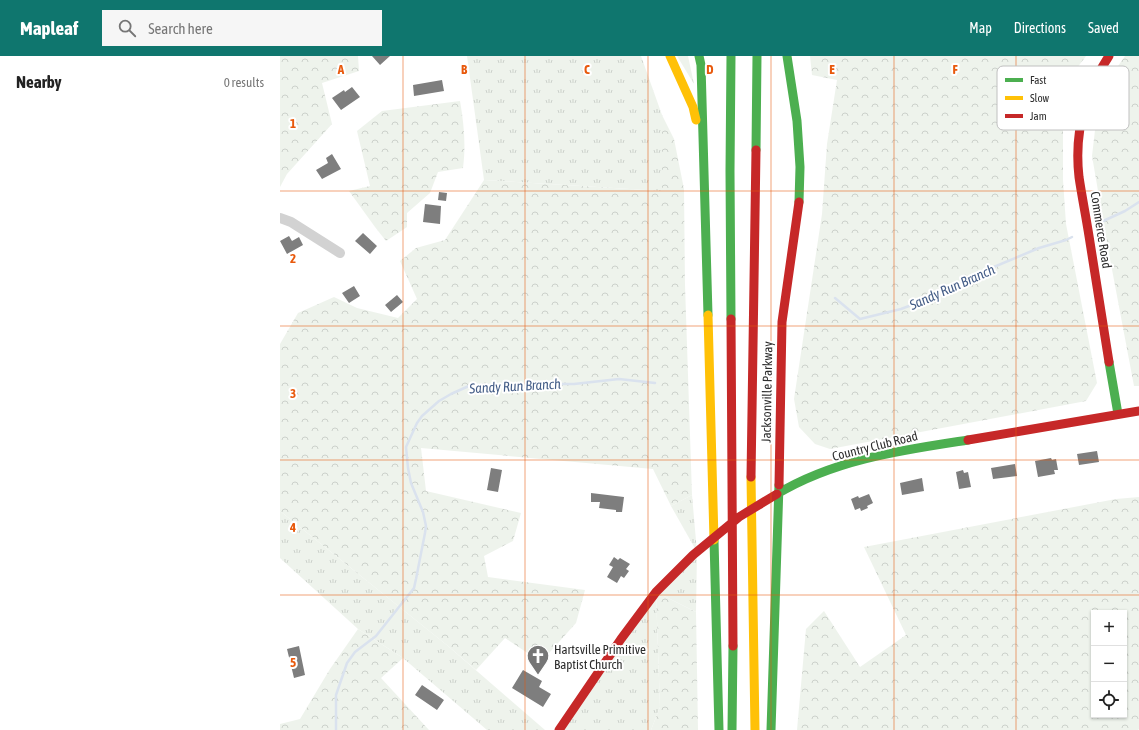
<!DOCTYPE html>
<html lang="en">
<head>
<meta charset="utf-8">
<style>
  body { margin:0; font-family:"Asap Condensed",sans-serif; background:#f6f6f6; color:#222 }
  .controls { position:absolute; right:12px; bottom:12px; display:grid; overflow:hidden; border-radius:0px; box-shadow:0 1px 3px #0004 }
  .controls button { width:36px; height:36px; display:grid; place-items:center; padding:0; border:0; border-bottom:1px solid #e0e0e0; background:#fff; color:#222; font:20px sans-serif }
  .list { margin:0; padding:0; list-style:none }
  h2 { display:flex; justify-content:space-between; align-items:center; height:52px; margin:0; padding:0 16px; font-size:17px }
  h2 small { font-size:13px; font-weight:400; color:#767676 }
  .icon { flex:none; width:22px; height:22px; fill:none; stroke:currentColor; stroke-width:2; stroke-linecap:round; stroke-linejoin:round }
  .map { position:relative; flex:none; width:859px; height:674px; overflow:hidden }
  header { display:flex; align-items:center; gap:24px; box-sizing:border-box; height:56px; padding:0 20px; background:#0f766e; color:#fff }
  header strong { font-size:19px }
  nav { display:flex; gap:22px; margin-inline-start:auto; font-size:14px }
  .search { width:280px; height:36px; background:#f6f6f6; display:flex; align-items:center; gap:10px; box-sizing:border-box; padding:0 14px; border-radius:0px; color:#767676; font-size:15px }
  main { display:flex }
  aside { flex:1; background:#fff }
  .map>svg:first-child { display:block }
  .grass { fill:url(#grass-tufts) }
  .forest { fill:url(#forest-crowns); fill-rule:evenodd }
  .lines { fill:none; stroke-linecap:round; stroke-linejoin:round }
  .stream { stroke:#dae2ee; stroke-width:2.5 }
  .building { fill:#7e7e7e }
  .street { stroke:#d2d2d2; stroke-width:10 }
  .fast { stroke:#4caf50; stroke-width:9 }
  .slow { stroke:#ffc107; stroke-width:9 }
  .jam { stroke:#c62828; stroke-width:9 }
  .grid { fill:none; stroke:#e8590c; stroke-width:1; stroke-opacity:0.55 }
  .labels { text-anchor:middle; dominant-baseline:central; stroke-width:4; stroke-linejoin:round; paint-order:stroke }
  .street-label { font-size:13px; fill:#2d2d2d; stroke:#fff }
  .poi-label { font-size:13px; fill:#2d2d2d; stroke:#fff; text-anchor:start }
  .water-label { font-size:14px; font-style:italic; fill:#445d87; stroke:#fff }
  .key { fill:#fff; stroke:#c0c0c0; stroke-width:1 }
  .key-label { font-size:11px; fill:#2d2d2d }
  .grid-label { font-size:13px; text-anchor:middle; font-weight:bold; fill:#e8590c; stroke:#fff; stroke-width:4; stroke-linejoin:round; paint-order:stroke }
</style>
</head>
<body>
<header>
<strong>Mapleaf</strong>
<div class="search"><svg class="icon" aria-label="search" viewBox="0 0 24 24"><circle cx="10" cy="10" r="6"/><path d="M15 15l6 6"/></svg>Search here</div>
<nav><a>Map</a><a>Directions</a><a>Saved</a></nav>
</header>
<main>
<aside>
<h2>Nearby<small>0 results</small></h2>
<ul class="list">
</ul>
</aside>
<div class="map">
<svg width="859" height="674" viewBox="0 0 859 674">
  <defs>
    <pattern id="grass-tufts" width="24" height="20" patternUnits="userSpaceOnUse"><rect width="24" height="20" fill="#eef3ec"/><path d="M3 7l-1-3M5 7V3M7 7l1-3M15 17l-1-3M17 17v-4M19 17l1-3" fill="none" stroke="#ccd1cb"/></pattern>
    <pattern id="forest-crowns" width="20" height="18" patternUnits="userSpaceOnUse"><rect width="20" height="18" fill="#eef3ec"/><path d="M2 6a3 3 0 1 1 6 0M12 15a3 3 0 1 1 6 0" fill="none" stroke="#ccd1cb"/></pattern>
  </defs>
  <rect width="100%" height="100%" fill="#fff"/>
  <path class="grass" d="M 187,0 L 361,0 L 382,59 L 382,135 L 204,124 Z
    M 397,0 L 408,0 L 414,28 Z
    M 412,439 L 417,496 L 416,556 L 376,536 L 380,651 L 371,674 L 279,674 L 341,583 L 376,536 L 417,496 L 391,450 Z
    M 0,455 L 168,590 L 265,674 L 207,674 L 123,602 L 78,573 L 0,502 Z"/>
  <path class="forest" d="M 0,0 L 78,0 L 79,15 L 42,27 L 52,68 L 7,118 L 0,131 Z
    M 530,0 L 806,0 L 797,12 L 783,58 L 783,124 L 786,168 L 817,327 L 806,345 L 550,393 L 535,388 L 519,371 L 514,343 L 542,158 L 547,88 L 557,24 L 532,19 Z
    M 845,0 L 859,0 L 859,330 L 854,330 L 827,187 L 812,100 L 817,57 L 829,23 Z
    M 180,45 C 184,68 186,89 183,112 L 158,116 L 150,137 L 127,157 L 127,171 L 106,185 L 95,171 L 69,135 L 90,130 L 77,75 L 102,55 Z
    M 382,59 L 394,83 L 404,133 L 405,229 L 412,439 L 391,450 L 373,413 L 141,392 L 146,435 L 241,457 L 233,485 L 204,500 L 208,521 L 305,534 L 296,567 L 261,606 L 225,582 L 196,614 L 168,590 L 0,455 L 0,288 L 18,257 L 54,241 L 77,252 L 118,262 L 137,243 L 120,205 L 136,192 L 165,184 L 204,124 L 382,135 Z
    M 859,441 L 859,673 L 858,674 L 517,674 L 526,573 L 544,555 L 580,611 L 626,579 L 584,491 L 836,443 ZM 814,557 L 844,557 L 844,659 L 814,659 Z
    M 376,536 L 416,556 L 418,674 L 371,674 L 380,651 Z
    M 78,573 L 123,602 L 101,622 L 149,674 L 0,674 L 0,668 L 20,663 L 50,613 Z"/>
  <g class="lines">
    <path class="stream" d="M 821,166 L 845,155 L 859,146
      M 555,242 L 580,263 L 621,253 L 645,244 L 697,218 L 759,192 L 786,184 L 792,181
      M 56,674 L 56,639 L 67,607 L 75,596 L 96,580 L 134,532 L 136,523 L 145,477 L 146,470 L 143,456 L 131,427 L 128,412 L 126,391 L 137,367 L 142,360 L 159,345 L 171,338 L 191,329 L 210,329 L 232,330 L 254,328 L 294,328 L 339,323 L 375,327"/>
  </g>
  <path class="building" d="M 92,0 L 110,0 L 100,9 Z
    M 162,24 L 164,35 L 134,40 L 133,29 Z
    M 72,31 L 80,41 L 61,54 L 52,42 L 64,34 L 65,36 Z
    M 52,98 L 61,113 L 42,123 L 36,114 L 48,107 L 46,102 Z
    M 159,136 L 167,137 L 166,145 L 158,144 Z
    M 145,148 L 161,150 L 160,168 L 143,166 Z
    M 83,177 L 97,190 L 90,198 L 75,185 Z
    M 9,180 L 12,185 L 19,181 L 23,189 L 7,198 L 0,185 Z
    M 74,230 L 80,240 L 69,247 L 62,237 Z
    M 117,239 L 123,246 L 111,256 L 105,249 Z
    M 817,395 L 819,406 L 799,409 L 797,398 Z
    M 771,402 L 772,404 L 776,403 L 778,414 L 774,414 L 775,418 L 758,421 L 755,405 Z
    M 735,408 L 737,420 L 713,423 L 711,412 Z
    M 211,412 L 222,414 L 218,436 L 207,434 Z
    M 683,414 L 684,417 L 688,416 L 691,431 L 679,433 L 676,416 Z
    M 642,422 L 644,435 L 622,439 L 620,427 Z
    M 311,437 L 344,441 L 342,456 L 336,456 L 336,454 L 319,452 L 320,446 L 311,446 Z
    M 589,438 L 593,447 L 587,450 L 588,452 L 581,455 L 580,452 L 575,454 L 571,443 L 578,440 L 579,442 Z
    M 334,501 L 338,504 L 340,502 L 350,508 L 346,513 L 349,515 L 344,522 L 341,520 L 337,527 L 327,521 L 333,511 L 329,509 Z
    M 19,590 L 25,619 L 14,622 L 7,593 Z
    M 243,614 L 262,625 L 259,631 L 271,638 L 263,651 L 232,632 Z
    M 142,629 L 164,644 L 157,654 L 135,639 Z"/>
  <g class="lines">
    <path class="street" d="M 0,162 L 11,166 L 60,197"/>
    <path class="fast" d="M 419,0 L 421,9 L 428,259
      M 451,0 L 450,115 L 451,263
      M 507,0 L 517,65 L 520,111 L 519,146
      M 476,94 L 477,0
      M 829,306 L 838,358
      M 497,438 C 555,403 623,394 688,384
      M 434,484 L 439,674
      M 452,674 L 453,590
      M 491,674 L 499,429"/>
    <path class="slow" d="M 390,0 L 413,51 L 416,64
      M 428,259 L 434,484
      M 471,421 L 475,674"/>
    <path class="jam" d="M 829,0 C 805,36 794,77 799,121 C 802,141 806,161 809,180 C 816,222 822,264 829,306
      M 451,263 L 453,590
      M 688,384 L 859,355
      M 471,421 L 476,94
      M 499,429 L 502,266 L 519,146
      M 279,674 L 341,583 L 376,536 L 413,499 L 459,461 L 497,438"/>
  </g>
  <path class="grid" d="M 123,0 L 123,674M 245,0 L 245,674M 368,0 L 368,674M 491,0 L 491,674M 614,0 L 614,674M 736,0 L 736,674M 0,135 L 859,135M 0,270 L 859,270M 0,404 L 859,404M 0,539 L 859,539"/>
  <defs>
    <g id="church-pin" transform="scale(1.15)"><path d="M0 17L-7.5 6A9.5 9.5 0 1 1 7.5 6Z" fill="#767676" stroke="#fff"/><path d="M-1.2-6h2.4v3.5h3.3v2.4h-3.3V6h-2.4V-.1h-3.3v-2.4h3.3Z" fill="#fff"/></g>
  </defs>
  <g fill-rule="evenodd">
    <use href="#church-pin" x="258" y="600"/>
  </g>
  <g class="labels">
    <g class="street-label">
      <text transform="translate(821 174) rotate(81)">Commerce Road</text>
      <text transform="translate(487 336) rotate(-89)">Jacksonville Parkway</text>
      <text transform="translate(595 390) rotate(-14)">Country Club Road</text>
    </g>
    <g class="poi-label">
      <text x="274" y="593">Hartsville Primitive<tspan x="274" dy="15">Baptist Church</tspan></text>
    </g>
    <g class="water-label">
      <text transform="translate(672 231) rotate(-24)">Sandy Run Branch</text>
      <text transform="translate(235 330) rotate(-3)">Sandy Run Branch</text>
    </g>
  </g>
  <rect x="717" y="10" width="132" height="64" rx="6" class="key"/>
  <rect x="725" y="22" width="18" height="4" fill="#4caf50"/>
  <rect x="725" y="40" width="18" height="4" fill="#ffc107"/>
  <rect x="725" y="58" width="18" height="4" fill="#c62828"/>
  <g class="key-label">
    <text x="750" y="28">Fast</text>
    <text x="750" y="46">Slow</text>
    <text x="750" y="64">Jam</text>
  </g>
  <g class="grid-label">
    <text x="61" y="18">A</text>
    <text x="184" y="18">B</text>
    <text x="307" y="18">C</text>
    <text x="430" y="18">D</text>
    <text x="552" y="18">E</text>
    <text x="675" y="18">F</text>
    <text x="13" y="72">1</text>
    <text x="13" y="207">2</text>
    <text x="13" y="342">3</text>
    <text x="13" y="476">4</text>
    <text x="13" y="611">5</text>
  </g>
</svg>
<div class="controls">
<button>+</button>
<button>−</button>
<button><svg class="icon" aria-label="locate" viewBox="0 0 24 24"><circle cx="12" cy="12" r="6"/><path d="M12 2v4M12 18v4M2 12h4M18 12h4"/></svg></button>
</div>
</div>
</main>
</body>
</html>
